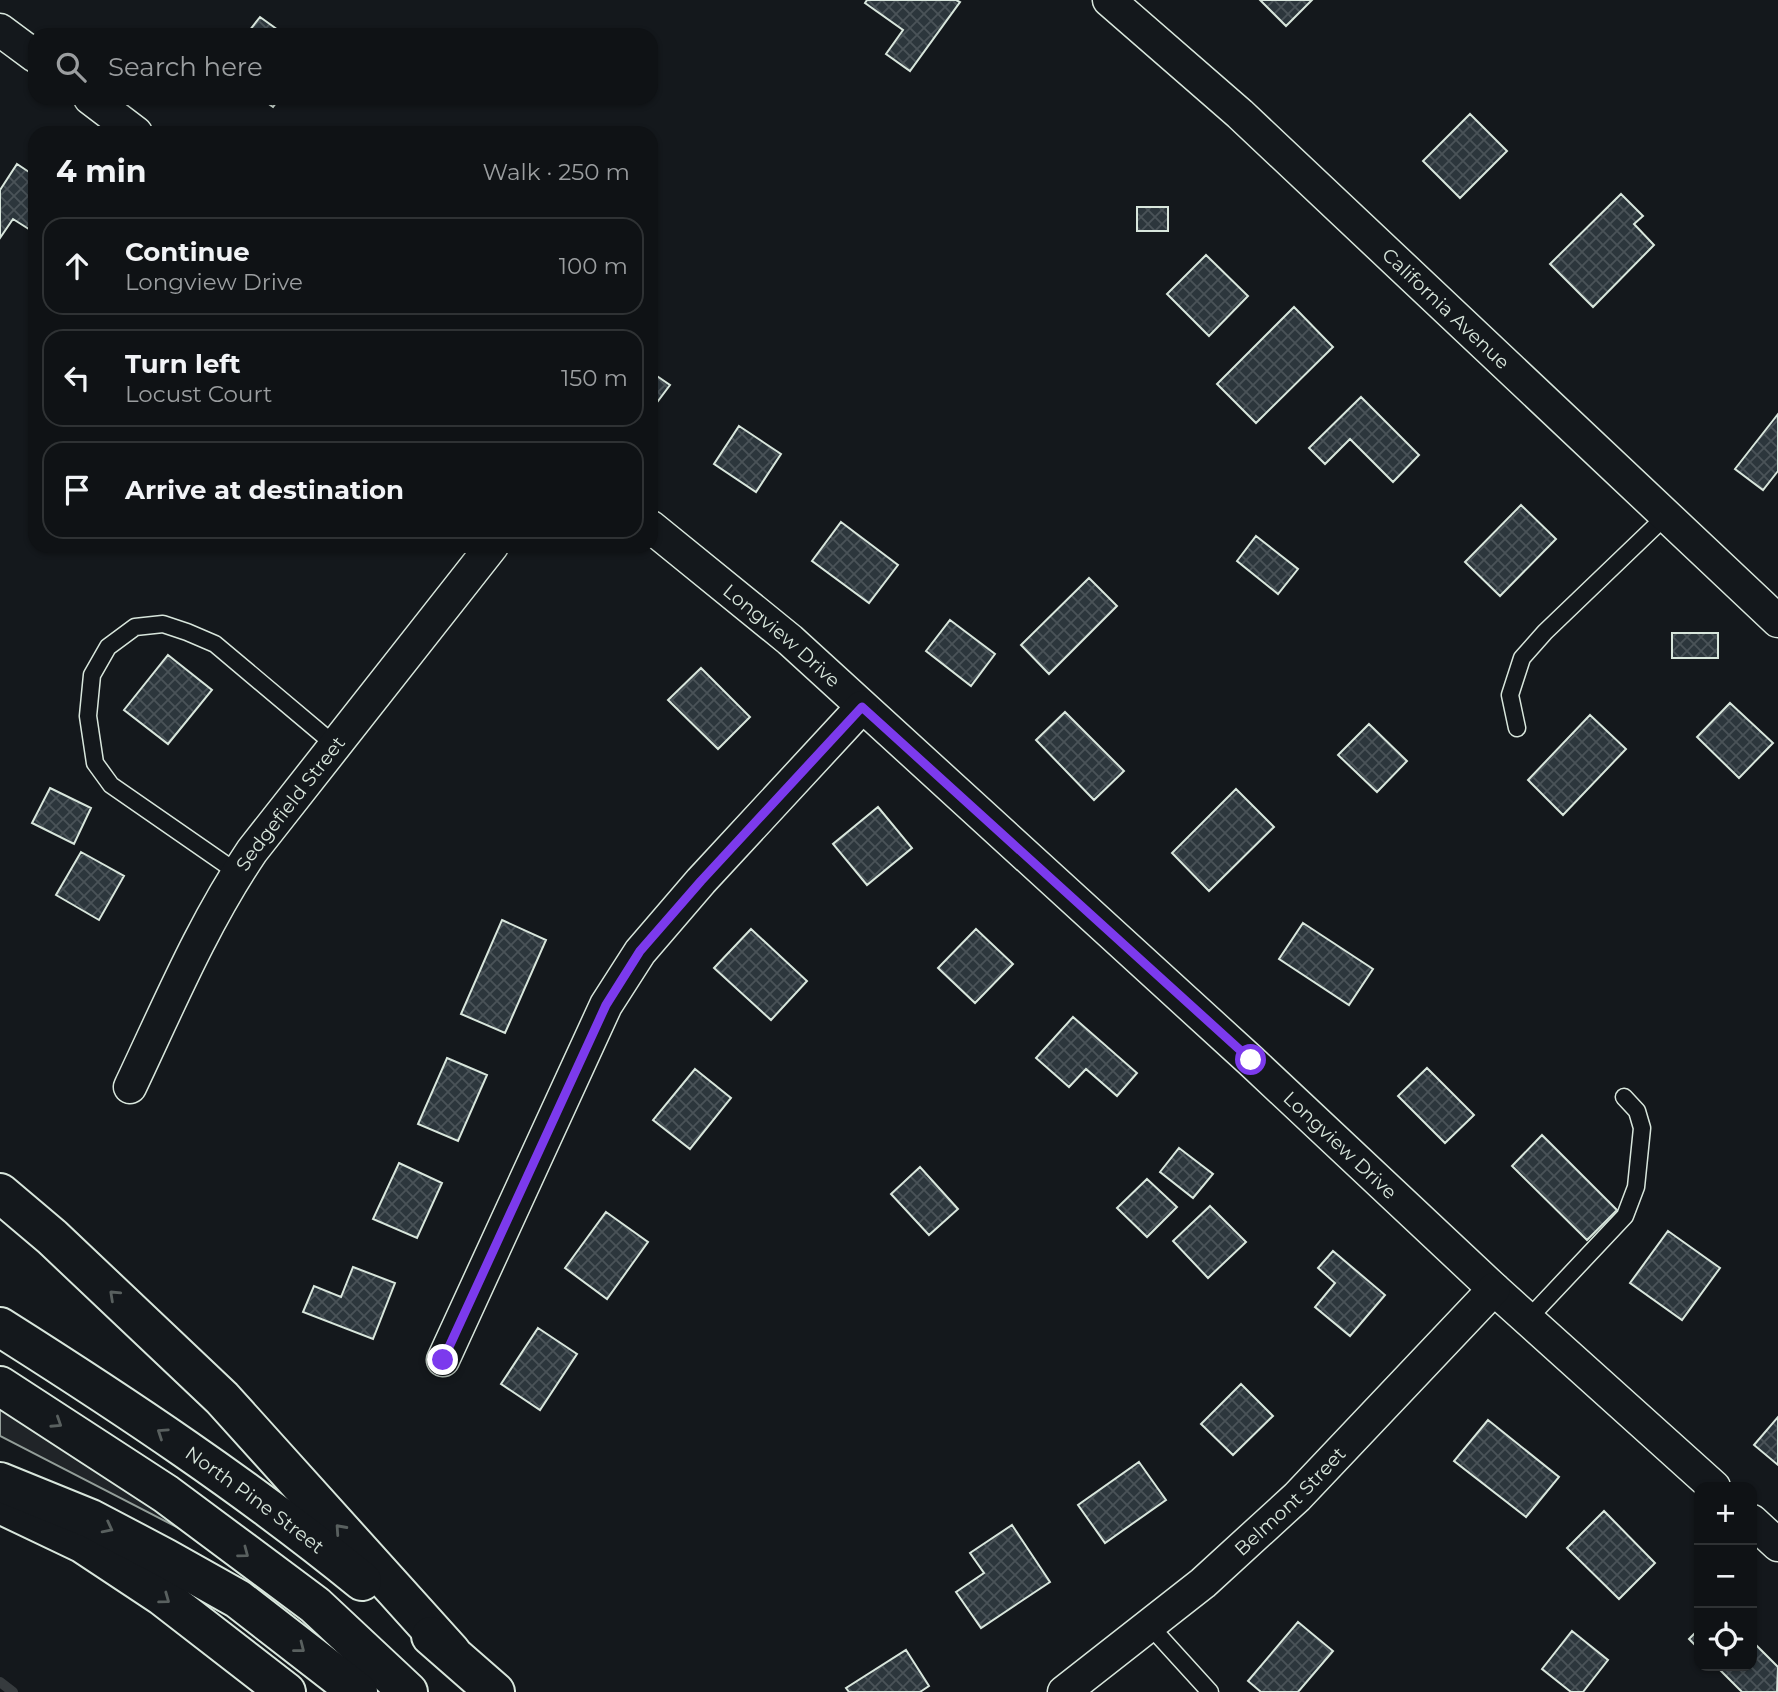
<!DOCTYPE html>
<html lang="en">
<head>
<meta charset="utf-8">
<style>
  body { margin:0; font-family:Montserrat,sans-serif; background:#181b1e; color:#f1f3f6 }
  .controls { position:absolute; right:21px; bottom:21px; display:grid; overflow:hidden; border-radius:14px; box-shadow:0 2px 5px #0004 }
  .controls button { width:63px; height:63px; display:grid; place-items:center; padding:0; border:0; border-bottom:2px solid #2f3234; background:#0f1215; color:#f1f3f6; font:35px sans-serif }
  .stop { position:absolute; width:21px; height:21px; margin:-16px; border:5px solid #7c3aed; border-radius:50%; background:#fff }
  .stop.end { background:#7c3aed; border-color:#fff; box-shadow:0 2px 7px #0008 }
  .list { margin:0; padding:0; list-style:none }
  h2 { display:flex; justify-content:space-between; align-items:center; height:91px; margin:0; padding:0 28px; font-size:30px }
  h2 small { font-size:23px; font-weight:400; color:#9b9ea0 }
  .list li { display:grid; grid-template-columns:46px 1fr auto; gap:21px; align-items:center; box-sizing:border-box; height:98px; margin:0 14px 14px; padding:0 14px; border:2px solid #2f3234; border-radius:21px }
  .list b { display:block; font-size:26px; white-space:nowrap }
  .list p { margin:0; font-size:23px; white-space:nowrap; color:#9b9ea0 }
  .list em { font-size:23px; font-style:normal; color:#9b9ea0 }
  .icon { flex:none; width:38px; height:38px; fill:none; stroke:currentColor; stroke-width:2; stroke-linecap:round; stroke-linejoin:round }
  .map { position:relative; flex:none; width:1778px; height:1692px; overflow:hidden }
  .search { position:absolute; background:#0f1215; box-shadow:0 2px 5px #0004; left:28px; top:28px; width:630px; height:77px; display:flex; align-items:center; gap:18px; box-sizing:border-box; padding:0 24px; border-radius:21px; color:#9b9ea0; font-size:26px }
  .panel { position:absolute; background:#0f1215; box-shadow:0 2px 5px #0004; left:28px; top:126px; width:630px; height:427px; border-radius:21px }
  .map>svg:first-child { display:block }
  .green { fill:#202428; stroke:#939e99; stroke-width:2 }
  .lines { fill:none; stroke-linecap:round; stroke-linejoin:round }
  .stream { stroke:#363b3e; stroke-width:10 }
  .building { fill:url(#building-cross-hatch); stroke:#d8e6dc; stroke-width:2 }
  .lane-casing { stroke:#d8e6dc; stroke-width:19 }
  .street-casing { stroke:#d8e6dc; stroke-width:35 }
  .primary-casing { stroke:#d8e6dc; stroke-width:42 }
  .highway-casing { stroke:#d8e6dc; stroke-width:42 }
  .lane { stroke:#14181c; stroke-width:16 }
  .street { stroke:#14181c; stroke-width:32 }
  .primary { stroke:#14181c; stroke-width:38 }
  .highway { stroke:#14181c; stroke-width:38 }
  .oneway { stroke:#59605f }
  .route { stroke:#7c3aed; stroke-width:9 }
  .labels { text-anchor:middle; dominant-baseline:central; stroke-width:5; stroke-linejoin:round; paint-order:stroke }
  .street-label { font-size:19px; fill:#d8e6dc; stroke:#14181c }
</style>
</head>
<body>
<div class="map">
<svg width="1778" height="1692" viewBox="0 0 1778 1692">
  <defs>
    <pattern id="building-cross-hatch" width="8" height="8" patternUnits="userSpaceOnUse" patternTransform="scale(1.75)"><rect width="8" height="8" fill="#2c363c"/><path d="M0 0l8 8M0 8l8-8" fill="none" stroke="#4a5358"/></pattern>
  </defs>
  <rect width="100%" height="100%" fill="#14181c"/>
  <path class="green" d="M 0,1394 L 231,1555 L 0,1436 Z"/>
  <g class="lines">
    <path class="stream" d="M 0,1682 L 13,1692"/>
  </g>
  <path class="building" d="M 867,0 L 956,0 L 960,2 L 910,71 L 886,54 L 903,30 L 865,3 Z
    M 1260,0 L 1312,0 L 1286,26 Z
    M 260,17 L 285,35 L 246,35 Z
    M 260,98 L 280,98 L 273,107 Z
    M 1470,114 L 1507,151 L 1460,198 L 1423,161 Z
    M 17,164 L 35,176 L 35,233 L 13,219 L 0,238 L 0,190 Z
    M 1621,194 L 1643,216 L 1634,224 L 1654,245 L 1593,307 L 1550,264 Z
    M 1137,207 L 1168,207 L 1168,231 L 1137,231 Z
    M 1206,255 L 1248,296 L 1209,336 L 1167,294 Z
    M 1294,307 L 1333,347 L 1256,423 L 1217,384 Z
    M 651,372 L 670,385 L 652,409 L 651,408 Z
    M 1361,397 L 1419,455 L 1393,482 L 1350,439 L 1325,464 L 1309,448 Z
    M 1778,414 L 1778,471 L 1763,490 L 1735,469 Z
    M 739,426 L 781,454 L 756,492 L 714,464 Z
    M 1521,505 L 1556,539 L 1500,596 L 1465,562 Z
    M 841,522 L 898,565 L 869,603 L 812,561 Z
    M 1256,536 L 1298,569 L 1278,594 L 1237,561 Z
    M 1089,578 L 1117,606 L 1049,674 L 1021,645 Z
    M 950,620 L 995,654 L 971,686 L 926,651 Z
    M 1672,633 L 1718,633 L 1718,658 L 1672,658 Z
    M 168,655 L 212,690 L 168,744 L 124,710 Z
    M 701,668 L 750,717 L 718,749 L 668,700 Z
    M 1730,703 L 1773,743 L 1739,778 L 1697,737 Z
    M 1065,712 L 1124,771 L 1094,800 L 1036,740 Z
    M 1590,715 L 1626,749 L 1563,815 L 1528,780 Z
    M 1369,724 L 1407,761 L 1377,792 L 1338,755 Z
    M 50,788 L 91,808 L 74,844 L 32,823 Z
    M 1236,789 L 1274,827 L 1209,891 L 1172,853 Z
    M 878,807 L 912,848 L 867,885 L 833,844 Z
    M 81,852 L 124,876 L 99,920 L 56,895 Z
    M 502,920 L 546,940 L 505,1033 L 461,1014 Z
    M 1303,923 L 1373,969 L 1349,1005 L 1279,959 Z
    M 751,929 L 807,981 L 771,1020 L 714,968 Z
    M 976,929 L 1013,964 L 975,1003 L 938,968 Z
    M 1073,1017 L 1137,1073 L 1117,1096 L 1086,1069 L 1069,1087 L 1036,1058 Z
    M 447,1058 L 487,1075 L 458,1141 L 418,1124 Z
    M 1427,1068 L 1474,1115 L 1445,1143 L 1398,1096 Z
    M 695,1069 L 731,1098 L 690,1149 L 653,1120 Z
    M 1542,1135 L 1617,1210 L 1587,1240 L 1512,1166 Z
    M 1179,1148 L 1213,1174 L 1193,1198 L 1160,1172 Z
    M 399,1163 L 442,1183 L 417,1238 L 373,1219 Z
    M 920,1167 L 958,1209 L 929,1235 L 891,1194 Z
    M 1147,1179 L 1177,1207 L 1147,1237 L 1117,1208 Z
    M 1210,1206 L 1246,1242 L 1208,1278 L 1173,1241 Z
    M 606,1212 L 648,1242 L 607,1299 L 565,1268 Z
    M 1668,1231 L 1720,1268 L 1682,1320 L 1630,1283 Z
    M 1333,1251 L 1385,1295 L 1350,1336 L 1315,1307 L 1335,1283 L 1318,1268 Z
    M 353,1267 L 395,1283 L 373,1339 L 303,1312 L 314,1286 L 341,1297 Z
    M 538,1328 L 577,1354 L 540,1410 L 501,1384 Z
    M 1241,1384 L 1273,1416 L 1233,1455 L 1201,1424 Z
    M 1778,1417 L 1778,1465 L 1754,1445 Z
    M 1488,1420 L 1559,1477 L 1526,1517 L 1454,1461 Z
    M 1139,1462 L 1166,1500 L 1105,1543 L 1078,1505 Z
    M 1604,1511 L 1655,1563 L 1619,1599 L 1567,1548 Z
    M 1012,1525 L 1050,1582 L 981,1628 L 956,1592 L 984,1573 L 970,1553 Z
    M 1298,1622 L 1333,1651 L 1298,1692 L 1261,1692 L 1248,1681 Z
    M 1699,1629 L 1699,1649 L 1689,1639 Z
    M 1572,1631 L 1608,1660 L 1583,1692 L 1571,1692 L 1542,1669 Z
    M 1752,1641 L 1778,1667 L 1777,1692 L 1742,1692 L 1716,1666 L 1752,1666 Z
    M 906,1650 L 929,1686 L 920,1692 L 849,1692 L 846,1688 Z"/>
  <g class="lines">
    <g class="lane-casing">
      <path id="lane" d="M 1517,728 L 1510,695 L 1522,658 L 1545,632 L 1667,515
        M 238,873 L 111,785 L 95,763 L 88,716 L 92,675 L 108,647 L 135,627 L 163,624 L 187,632 L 215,644 L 335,745
        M 1528,1319 L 1625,1216 L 1636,1187 L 1642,1128 L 1637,1111 L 1624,1097
        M 1150,1626 L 1210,1692"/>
    </g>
    <g class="street-casing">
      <g id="street">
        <path id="s1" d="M 1109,0 L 1240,114 L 1778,621"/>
        <path d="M 0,30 L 35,56"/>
        <path d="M 90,98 L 136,133"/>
        <path id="s2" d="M 651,527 L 790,640 L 1251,1061 L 1494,1289 L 1714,1487"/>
        <path id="s3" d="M 130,1087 C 168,1007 202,925 252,851 L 492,546"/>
        <path d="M 443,1360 L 606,1005 L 640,952 L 701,881 L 862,707"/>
        <path d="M 1752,1521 L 1778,1545"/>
        <path id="s4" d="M 1064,1692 L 1203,1583 L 1297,1497 L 1494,1289"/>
      </g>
    </g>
    <g class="primary-casing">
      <path id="primary" d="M 0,1504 L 82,1543 L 162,1596 L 286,1692"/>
    </g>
    <g class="highway-casing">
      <g id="highway">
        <path d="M 0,1193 L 52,1237 L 222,1398 L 451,1652"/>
        <path id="s5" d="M 0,1327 C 125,1406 248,1488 362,1581"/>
        <path d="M 0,1386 L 166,1494 L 315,1605 L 408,1692"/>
        <path d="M 0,1482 L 91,1519 L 165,1558 L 238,1599 L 358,1692"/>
        <path d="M 431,1636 L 495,1692"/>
      </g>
    </g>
    <use href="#lane" class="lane"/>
    <use href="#street" class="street"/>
    <use href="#primary" class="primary"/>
    <use href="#highway" class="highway"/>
  </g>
  <defs><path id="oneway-chevron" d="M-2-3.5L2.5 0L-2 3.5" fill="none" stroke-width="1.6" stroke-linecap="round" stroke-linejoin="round" transform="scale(1.75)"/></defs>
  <g class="oneway">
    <use href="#oneway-chevron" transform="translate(114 1295) rotate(-137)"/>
    <use href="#oneway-chevron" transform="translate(57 1423) rotate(33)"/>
    <use href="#oneway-chevron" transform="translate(162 1433) rotate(-146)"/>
    <use href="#oneway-chevron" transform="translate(108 1528) rotate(27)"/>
    <use href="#oneway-chevron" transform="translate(340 1529) rotate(-132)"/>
    <use href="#oneway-chevron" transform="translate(244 1553) rotate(37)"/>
    <use href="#oneway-chevron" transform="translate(165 1599) rotate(36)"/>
    <use href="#oneway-chevron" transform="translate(300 1648) rotate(38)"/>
  </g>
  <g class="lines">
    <path class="route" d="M 443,1360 L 606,1005 L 640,951 L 701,881 L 862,707 L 1251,1060"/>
  </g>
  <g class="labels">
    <g class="street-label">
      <text stroke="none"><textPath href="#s1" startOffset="457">California Avenue</textPath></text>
      <text stroke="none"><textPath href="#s2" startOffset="170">Longview Drive</textPath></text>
      <text stroke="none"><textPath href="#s3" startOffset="327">Sedgefield Street</textPath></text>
      <text stroke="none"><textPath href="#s2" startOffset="926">Longview Drive</textPath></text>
      <text stroke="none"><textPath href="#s5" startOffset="308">North Pine Street</textPath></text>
      <text stroke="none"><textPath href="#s4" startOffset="296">Belmont Street</textPath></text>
    </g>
  </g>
</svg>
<div class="controls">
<button>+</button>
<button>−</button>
<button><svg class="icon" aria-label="locate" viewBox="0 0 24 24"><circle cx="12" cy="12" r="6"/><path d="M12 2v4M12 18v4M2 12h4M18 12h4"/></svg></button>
</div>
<div class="stop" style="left:1251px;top:1060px"></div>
<div class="stop end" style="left:443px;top:1360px"></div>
<div class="search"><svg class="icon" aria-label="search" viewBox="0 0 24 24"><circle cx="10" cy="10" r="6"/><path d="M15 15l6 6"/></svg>Search here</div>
<section class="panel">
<h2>4 min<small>Walk · 250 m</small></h2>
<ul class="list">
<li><svg class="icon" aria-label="ahead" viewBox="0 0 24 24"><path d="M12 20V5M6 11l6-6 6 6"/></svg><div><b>Continue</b><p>Longview Drive</p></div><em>100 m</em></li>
<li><svg class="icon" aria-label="left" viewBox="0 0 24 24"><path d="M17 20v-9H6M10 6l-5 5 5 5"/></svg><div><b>Turn left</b><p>Locust Court</p></div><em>150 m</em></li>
<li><svg class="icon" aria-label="arrive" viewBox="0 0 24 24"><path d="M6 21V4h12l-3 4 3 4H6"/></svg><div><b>Arrive at destination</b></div></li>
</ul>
</section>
</div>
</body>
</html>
